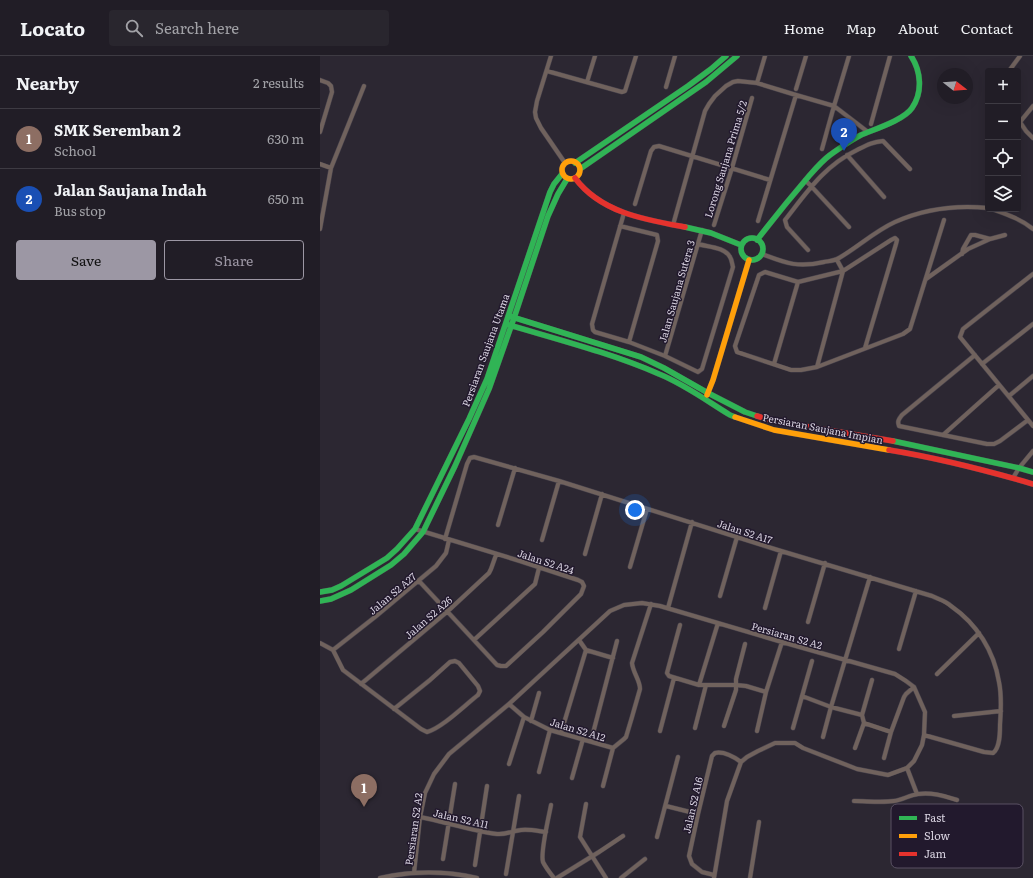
<!DOCTYPE html>
<html lang="en">
<head>
<meta charset="utf-8">
<style>
  body { margin:0; font-family:Literata,serif; background:#29262e; color:#f1f3f6 }
  .controls { position:absolute; right:12px; top:12px; display:grid; overflow:hidden; border-radius:4px; box-shadow:0 4px 16px #0002 }
  .controls button { width:36px; height:36px; display:grid; place-items:center; padding:0; border:0; border-bottom:1px solid #3e3b43; background:#211d26; color:#f1f3f6; font:20px sans-serif }
  .compass { position:absolute; left:617px; top:12px; width:36px; height:36px; border-radius:50%; background:#211d26; box-shadow:0 4px 16px #0002; rotate:107deg }
  .you { position:absolute; left:315px; top:454px; width:14px; height:14px; margin:-10px; border:3px solid #fff; border-radius:50%; background:#1a73e8; box-shadow:0 0 0 6px #1a73e833 }
  .badge { display:grid; place-items:center; width:26px; height:26px; border-radius:50%; background:#9c97a4; color:#fff; font-size:13px; font-weight:700 }
  .pin { position:absolute; translate:-50% -33px; filter:drop-shadow(0 1px 2px #0008) }
  .pin::after { content:''; position:absolute; top:21px; width:14px; height:12px; background:inherit; clip-path:polygon(0 0,100% 0,50% 100%) }
  .list { margin:0; padding:0; list-style:none }
  h2 { display:flex; justify-content:space-between; align-items:center; height:52px; margin:0; padding:0 16px; font-size:17px }
  h2 small { font-size:13px; font-weight:400; color:#a2a2a7 }
  .list li { display:grid; grid-template-columns:26px 1fr auto; gap:12px; align-items:center; box-sizing:border-box; height:60px; padding:0 16px; border-top:1px solid #3e3b43 }
  .list b { display:block; font-size:15px; white-space:nowrap }
  .list p { margin:0; font-size:13px; white-space:nowrap; color:#a2a2a7 }
  .list em { font-size:13px; font-style:normal; color:#a2a2a7 }
  .actions { display:flex; gap:8px; padding:12px 16px }
  .actions a { flex:1; padding:9px 0; border:1px solid #9c97a4; border-radius:4px; text-align:center; font-size:14px; color:#9c97a4 }
  .actions .main { background:#9c97a4; color:#111 }
  .icon { flex:none; width:22px; height:22px; fill:none; stroke:currentColor; stroke-width:2; stroke-linecap:round; stroke-linejoin:round }
  .map { position:relative; flex:none; width:713px; height:822px; overflow:hidden }
  header { display:flex; align-items:center; gap:24px; box-sizing:border-box; height:56px; padding:0 20px; background:#211d26; border-bottom:1px solid #3e3b43 }
  header strong { font-size:19px }
  nav { display:flex; gap:22px; margin-inline-start:auto; font-size:14px }
  .search { width:280px; height:36px; background:#29262e; display:flex; align-items:center; gap:10px; box-sizing:border-box; padding:0 14px; border-radius:4px; color:#a2a2a7; font-size:15px }
  main { display:flex }
  aside { flex:1; background:#211d26 }
  .map>svg:first-child { display:block }
  .lines { fill:none; stroke-linecap:round; stroke-linejoin:round }
  .street-casing { stroke:#48434d; stroke-width:5 }
  .fast-casing { stroke:#48434d; stroke-width:6 }
  .slow-casing { stroke:#48434d; stroke-width:6 }
  .jam-casing { stroke:#48434d; stroke-width:6 }
  .street { stroke:#70625d; stroke-width:4 }
  .fast { stroke:#30b455; stroke-width:5.5 }
  .slow { stroke:#ff9f0a; stroke-width:5.5 }
  .jam { stroke:#e5322d; stroke-width:5.5 }
  .labels { text-anchor:middle; dominant-baseline:central; stroke-width:3; stroke-linejoin:round; paint-order:stroke }
  .street-label { font-size:10px; fill:#d9d3e1; stroke:#22192d }
  .key { fill:#22192d; stroke:#595163; stroke-width:1 }
  .key-label { font-size:11px; fill:#d9d3e1 }
</style>
</head>
<body>
<header>
<strong>Locato</strong>
<div class="search"><svg class="icon" aria-label="search" viewBox="0 0 24 24"><circle cx="10" cy="10" r="6"/><path d="M15 15l6 6"/></svg>Search here</div>
<nav><a>Home</a><a>Map</a><a>About</a><a>Contact</a></nav>
</header>
<main>
<aside>
<h2>Nearby<small>2 results</small></h2>
<ul class="list">
<li><span class="badge" style="background:#8d6e63">1</span><div><b>SMK Seremban 2</b><p>School</p></div><em>630 m</em></li>
<li><span class="badge" style="background:#1a4fb4">2</span><div><b>Jalan Saujana Indah</b><p>Bus stop</p></div><em>650 m</em></li>
</ul>
<div class="actions"><a class="main">Save</a><a>Share</a></div>
</aside>
<div class="map">
<svg width="713" height="822" viewBox="0 0 713 822">
  <rect width="100%" height="100%" fill="#2c2732"/>
  <g class="lines">
    <g class="street-casing">
      <path id="street" d="M 231,0 L 217,45 L 215,56 L 216,62 L 221,72 L 245,107
        M 227,15 L 302,36 L 305,35 L 316,0
        M 689,15 L 700,0
        M 0,24 L 8,27 L 11,30 L 12,36 L 0,76
        M 267,26 L 275,0
        M 437,27 L 445,0
        M 346,31 L 355,0
        M 476,33 L 486,0
        M 698,63 L 706,75 L 713,82
        M 700,66 L 713,50
        M 551,68 L 570,0
        M 502,93 L 514,50 L 529,0
        M 527,99 L 564,141
        M 0,108 L 11,112
        M 485,124 L 491,130 L 529,171
        M 315,148 L 331,95 L 334,91 L 339,90 L 450,124
        M 672,153 C 686,158 701,163 713,173
        M 304,157 L 272,268 L 273,274 L 275,276 L 309,286 L 345,300 L 378,316 L 382,313 L 413,211 C 412,208 412,204 410,201 C 405,191 388,191 378,188
        M 438,165 L 476,39
        M 353,169 L 385,55 L 389,48 L 395,40 L 406,30 L 413,26 L 418,25 L 437,27 L 476,39 L 514,50 L 548,76
        M 394,169 L 412,112 L 432,42
        M 300,170 L 333,178 L 337,179 L 338,185 L 309,286
        M 0,173 L 11,112 L 44,30
        M 488,194 L 467,171 L 465,164 C 487,136 504,110 537,94 C 547,89 552,86 563,85 L 590,113
        M 442,198 C 466,207 477,212 504,206 C 509,205 514,205 519,202 C 538,191 555,175 575,166 C 604,153 637,149 668,152
        M 642,198 L 643,193 L 651,179 L 655,179 L 670,183
        M 517,204 L 523,215
        M 713,218 L 643,273 L 640,281 L 713,370
        M 606,223 L 648,193 L 670,183 L 685,179
        M 545,292 L 576,188 L 577,184 L 575,182 L 571,184 L 523,215 L 478,226 L 445,216 L 439,219 L 415,290 L 417,296 L 471,314 L 481,314 L 497,311 L 583,278 L 590,273 L 624,164
        M 655,299 L 582,359 C 579,363 577,365 579,370 L 667,388 L 674,388 L 680,385 L 708,364
        M 345,300 L 382,174
        M 454,308 L 478,226
        M 662,308 L 713,268
        M 497,311 L 523,215
        M 689,340 L 713,320
        M 623,379 L 679,329
        M 693,422 L 699,412 L 713,395
        M 178,469 L 195,412
        M 95,473 L 200,505 L 258,524 L 262,526 L 264,530 L 261,538 L 223,576 L 186,610 L 181,610 L 177,609 L 99,525
        M 125,483 L 147,408 L 150,402 L 154,401 L 239,425 L 461,495 L 612,540 C 618,543 626,545 631,550 C 657,568 674,595 679,626 C 682,640 681,655 680,669 C 680,677 680,692 673,697 L 664,696 L 604,679
        M 222,484 L 239,425
        M 265,498 L 282,438
        M 310,511 L 327,453
        M 400,540 L 417,481
        M 348,552 L 372,466
        M 445,552 L 461,495
        M 488,566 L 505,507
        M 360,569 L 347,617 L 349,620 L 379,629 L 416,629 L 426,630 L 446,636
        M 154,584 L 215,528 L 219,512
        M 259,584 L 266,594 L 293,602
        M 0,587 L 13,594 L 23,614 L 101,673 L 107,676 C 122,672 145,649 158,639 L 160,635 L 158,630 L 139,607 L 135,605 L 130,606 L 110,624 L 74,653
        M 579,593 L 596,535
        M 13,594 L 55,561 L 116,510 L 126,497 L 129,484
        M 617,618 L 659,577
        M 41,628 L 128,555 L 169,517 L 171,513 L 176,499
        M 379,629 L 398,567
        M 482,640 L 511,651 L 542,659
        M 189,648 L 204,661 L 230,674 L 293,692 L 304,683 L 306,681 L 312,661 L 320,633 C 320,624 313,617 312,607 L 331,548
        M 634,660 L 681,655
        M 211,665 L 219,637
        M 544,667 L 571,676
        M 404,670 L 416,634 L 416,623 L 425,588
        M 375,672 L 386,629
        M 473,672 L 492,605
        M 340,675 L 354,622
        M 437,675 L 446,636 L 462,586
        M 241,677 L 266,594
        M 503,681 L 511,651 L 550,521
        M 271,685 L 297,585
        M 535,692 L 544,667 L 542,659 L 552,624
        M 564,702 L 571,676 L 584,641 L 586,638 L 594,631
        M 189,708 L 204,661
        M 587,712 L 597,738
        M 219,716 L 230,674
        M 252,722 L 263,683
        M 283,730 L 293,692
        M 534,745 C 547,745 561,747 574,745 C 582,744 590,739 598,738 C 612,736 624,740 637,744
        M 266,748 L 260,781 L 286,822
        M 231,749 C 229,760 220,797 223,806 C 226,812 230,817 234,822
        M 346,750 L 378,758
        M 100,761 C 126,766 151,775 177,778 C 185,779 192,775 201,774 C 209,773 218,775 226,776
        M 337,781 L 358,701
        M 123,803 L 135,728
        M 155,809 L 167,730
        M 94,817 L 100,761 L 105,737 L 114,718 L 129,698 L 189,648 L 290,555 L 304,549 L 322,547 L 340,550 L 462,586 L 575,618 L 586,625 L 594,631 L 605,656 L 604,679 L 602,689 L 594,705 L 587,712 L 568,719 L 537,713 L 483,692 L 475,687 L 455,687 L 438,695 L 427,701 L 421,706 L 407,745 L 394,822
        M 186,818 L 199,740
        M 394,819 L 382,816 L 372,808 L 369,800 L 378,758 L 392,700 L 395,697 C 404,695 414,701 421,706
        M 60,822 C 92,815 126,815 157,822
        M 237,822 L 279,796 L 303,780
        M 301,822 L 325,803
        M 430,822 L 439,766"/>
    </g>
    <g class="fast-casing">
      <path id="fast" d="M 255,107 L 368,30 L 391,13 L 406,0
        M 260,113 L 386,26 L 417,0
        M 365,171 L 391,177 L 421,189
        M421 193a11 11 0 1 1 22 0a11 11 0 1 1-22 0Z
        M 437,184 C 454,162 471,141 489,120 C 496,112 502,105 510,99 C 520,92 531,84 541,79 C 555,73 584,64 592,52 C 603,36 601,15 591,0
        M 189,260 L 321,301 L 344,312 L 388,337 L 425,356 L 437,360
        M 186,268 C 236,283 291,297 339,318 C 364,328 387,345 410,359 L 415,361
        M 573,385 L 699,412 L 713,416
        M 0,536 L 12,534 L 21,530 L 67,502 L 77,493 L 95,473 L 149,363 L 167,323 L 230,136 L 234,128 L 242,118
        M 0,545 L 11,543 L 31,534 L 71,509 L 84,498 L 103,476 L 135,410 L 169,333 L 194,262 L 228,160 L 238,138 L 247,123"/>
    </g>
    <g class="slow-casing">
      <path id="slow" d="M242 114a9 9 0 1 1 18 0a9 9 0 1 1-18 0Z
        M 387,339 L 393,324 L 429,204
        M 415,361 L 454,374 L 569,394"/>
    </g>
    <g class="jam-casing">
      <path id="jam" d="M 255,122 C 281,157 326,164 365,171
        M 437,360 L 454,365 L 573,385
        M 569,394 C 618,402 665,414 713,428"/>
    </g>
    <use href="#street" class="street"/>
    <use href="#fast" class="fast"/>
    <use href="#slow" class="slow"/>
    <use href="#jam" class="jam"/>
  </g>
  <g class="labels">
    <g class="street-label">
      <text transform="translate(405 103) rotate(-73)">Lorong Saujana Prima 5/2</text>
      <text transform="translate(356 235) rotate(-74)">Jalan Saujana Sutera 3</text>
      <text transform="translate(165 294) rotate(-70)">Persiaran Saujana Utama</text>
      <text transform="translate(503 372) rotate(11)">Persiaran Saujana Impian</text>
      <text transform="translate(425 475) rotate(18)">Jalan S2 A17</text>
      <text transform="translate(226 505) rotate(18)">Jalan S2 A24</text>
      <text transform="translate(72 537) rotate(-40)">Jalan S2 A27</text>
      <text transform="translate(108 561) rotate(-41)">Jalan S2 A26</text>
      <text transform="translate(467 579) rotate(16)">Persiaran S2 A2</text>
      <text transform="translate(258 673) rotate(17)">Jalan S2 A12</text>
      <text transform="translate(372 749) rotate(-77)">Jalan S2 A16</text>
      <text transform="translate(141 762) rotate(13)">Jalan S2 A11</text>
      <text transform="translate(93 773) rotate(-82)">Persiaran S2 A2</text>
    </g>
  </g>
  <rect x="571" y="748" width="132" height="64" rx="6" class="key"/>
  <rect x="579" y="760" width="18" height="4" fill="#30b455"/>
  <rect x="579" y="778" width="18" height="4" fill="#ff9f0a"/>
  <rect x="579" y="796" width="18" height="4" fill="#e5322d"/>
  <g class="key-label">
    <text x="604" y="766">Fast</text>
    <text x="604" y="784">Slow</text>
    <text x="604" y="802">Jam</text>
  </g>
</svg>
<div class="controls">
<button>+</button>
<button>−</button>
<button><svg class="icon" aria-label="locate" viewBox="0 0 24 24"><circle cx="12" cy="12" r="6"/><path d="M12 2v4M12 18v4M2 12h4M18 12h4"/></svg></button>
<button><svg class="icon" aria-label="layers" viewBox="0 0 24 24"><path d="M12 4l9 5-9 5-9-5zM3 14l9 5 9-5"/></svg></button>
</div>
<svg class="compass" viewBox="-18 -18 36 36"><path d="M0-13l5 13h-10z" fill="#e53935"/><path d="M0 13l5-13h-10z" fill="#a2a2a7"/></svg>
<div class="you"></div>
<div class="pin badge" style="left:44px;top:751px;background:#8d6e63">1</div>
<div class="pin badge" style="left:524px;top:95px;background:#1a4fb4">2</div>
</div>
</main>
</body>
</html>
